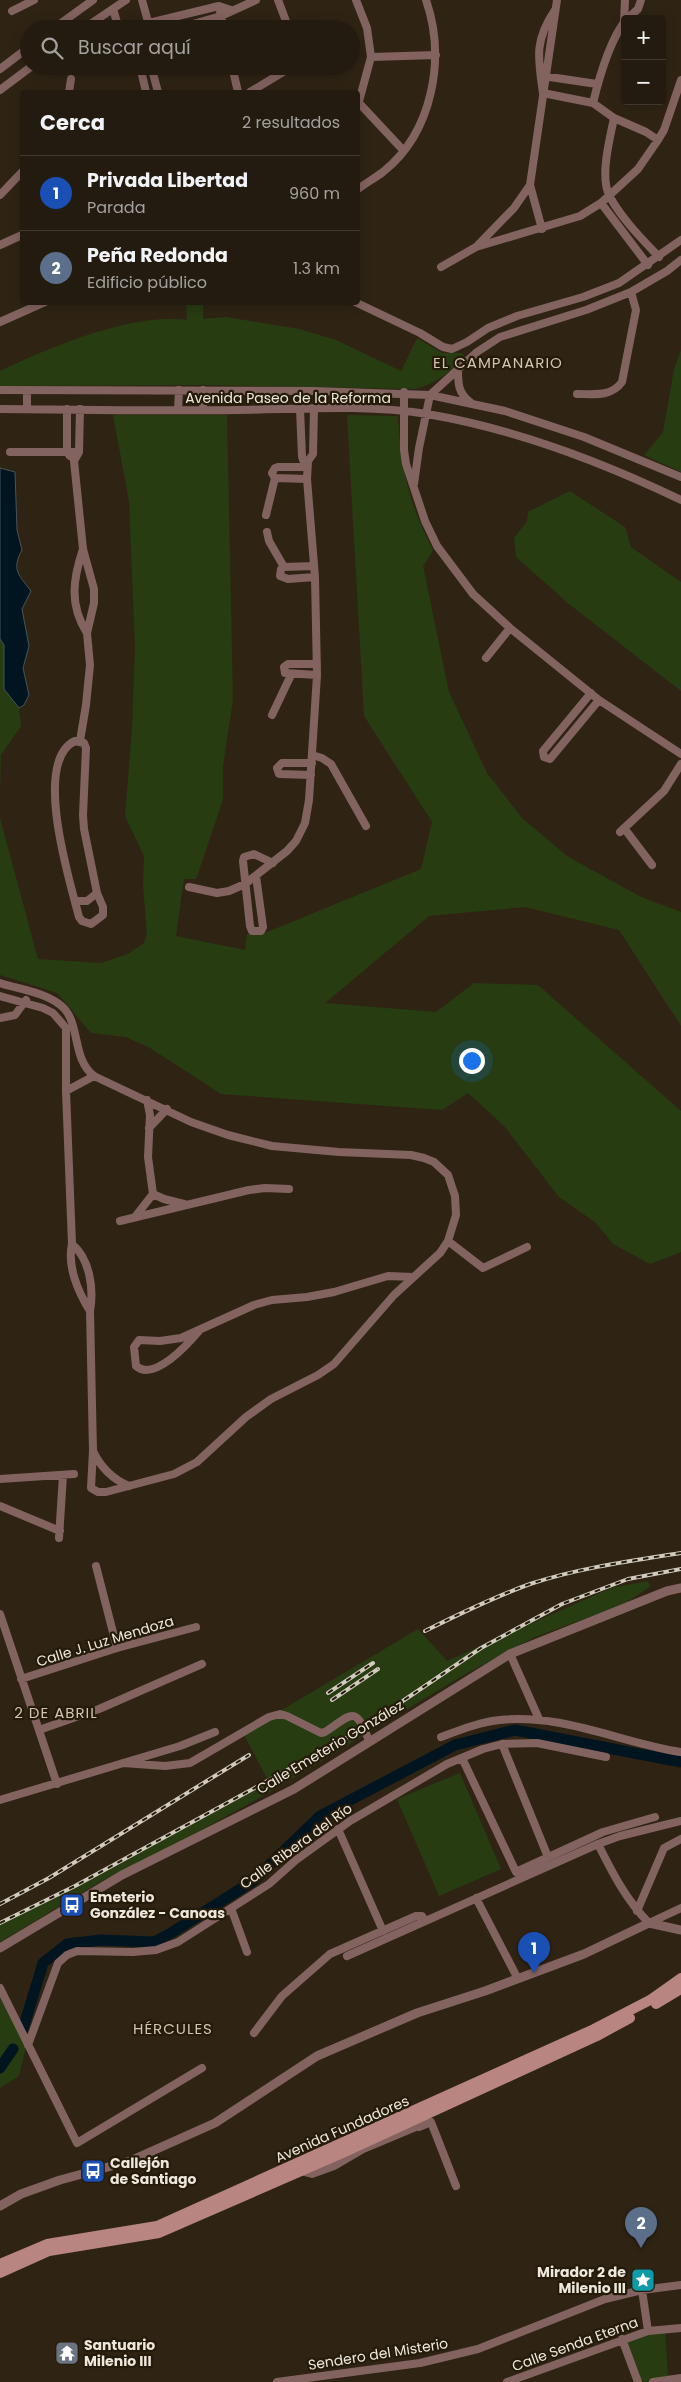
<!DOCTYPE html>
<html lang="es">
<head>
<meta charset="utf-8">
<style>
  body { margin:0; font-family:Poppins,sans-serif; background:#2f281d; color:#f1f3f6 }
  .controls { position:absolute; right:15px; top:15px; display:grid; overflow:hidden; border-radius:5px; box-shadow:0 2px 12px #0003 }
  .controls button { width:45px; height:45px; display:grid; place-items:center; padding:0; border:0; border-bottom:1px solid #40392f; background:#231b0f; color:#f1f3f6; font:25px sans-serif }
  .you { position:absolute; left:471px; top:1060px; width:18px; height:18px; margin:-12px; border:4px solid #fff; border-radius:50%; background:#1a73e8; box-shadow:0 0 0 8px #1a73e833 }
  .badge { display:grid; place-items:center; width:32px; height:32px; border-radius:50%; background:#39d4a5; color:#fff; font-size:16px; font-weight:700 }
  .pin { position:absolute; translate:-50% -41px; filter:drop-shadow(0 1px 2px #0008) }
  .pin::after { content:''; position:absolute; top:26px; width:18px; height:15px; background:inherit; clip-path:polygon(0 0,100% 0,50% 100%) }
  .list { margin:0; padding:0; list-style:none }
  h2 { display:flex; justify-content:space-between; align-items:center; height:65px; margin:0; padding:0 20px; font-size:21px }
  h2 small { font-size:16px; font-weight:400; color:#a3a19e }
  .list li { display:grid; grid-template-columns:32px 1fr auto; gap:15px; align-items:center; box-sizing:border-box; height:75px; padding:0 20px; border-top:1px solid #40392f }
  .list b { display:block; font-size:19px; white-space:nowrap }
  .list p { margin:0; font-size:16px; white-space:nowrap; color:#a3a19e }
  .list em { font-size:16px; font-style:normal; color:#a3a19e }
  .icon { flex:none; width:28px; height:28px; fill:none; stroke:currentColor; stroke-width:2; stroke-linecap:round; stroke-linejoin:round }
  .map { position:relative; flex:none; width:681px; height:2382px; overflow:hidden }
  .search { position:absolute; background:#231b0f; box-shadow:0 2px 12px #0003; left:20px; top:20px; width:340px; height:55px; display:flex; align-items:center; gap:12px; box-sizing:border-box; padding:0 18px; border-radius:28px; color:#a3a19e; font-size:19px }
  .panel { position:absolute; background:#231b0f; box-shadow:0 2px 12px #0003; left:20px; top:90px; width:340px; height:215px; border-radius:5px }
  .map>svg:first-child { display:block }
  .green { fill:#273c11 }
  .water { fill:#001520; stroke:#475458 }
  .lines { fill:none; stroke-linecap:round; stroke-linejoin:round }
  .river { stroke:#001520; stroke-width:11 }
  .minor { stroke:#836360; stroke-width:8 }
  .tertiary { stroke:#836360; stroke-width:9 }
  .secondary { stroke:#b88580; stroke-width:10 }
  .rail-casing { stroke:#d1cabe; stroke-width:4 }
  .rail { stroke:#251b0a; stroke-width:2; stroke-dasharray:5.5; stroke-linecap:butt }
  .labels { text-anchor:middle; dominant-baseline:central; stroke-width:4.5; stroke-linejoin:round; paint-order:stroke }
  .street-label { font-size:14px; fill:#eee7dc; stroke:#251b0a }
  .poi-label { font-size:14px; font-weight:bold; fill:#eee7dc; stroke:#251b0a; text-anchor:start }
  .neighbourhood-label { font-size:15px; letter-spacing:1px; fill:#d2c3af; stroke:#251b0a }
</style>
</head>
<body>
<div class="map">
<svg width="681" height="2382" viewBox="0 0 681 2382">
  <rect width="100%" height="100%" fill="#2f2414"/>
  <path class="green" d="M 186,302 L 203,303 L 203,319 L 226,317 L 299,329 L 336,340 L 401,371 L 417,338 L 442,353 L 462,353 L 465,357 C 449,372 436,384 415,389 L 204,385 L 0,386 L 0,371 C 51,347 130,313 187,320 Z
    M 681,350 L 681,472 L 644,455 L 663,432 L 674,369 Z
    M 113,415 L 227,415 L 233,700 L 223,766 L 223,800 L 196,879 L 184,879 L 176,936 L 245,950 L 247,934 L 260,935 L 421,869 L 432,822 L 364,716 L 347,415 L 398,416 C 401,468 409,504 433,550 L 423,566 L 449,692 L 487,773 L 522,818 L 567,856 L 641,897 L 681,912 L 681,1026 L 619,930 L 525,907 L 429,916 L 325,1003 L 436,1012 L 474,983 L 538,985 L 681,1111 L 681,1252 L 650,1264 L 613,1244 L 596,1223 L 559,1197 L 505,1127 L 468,1093 L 442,1110 L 221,1094 L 150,1048 L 126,1037 L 91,1033 L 57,993 L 0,975 L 0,818 L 38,959 L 101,963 L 128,954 L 144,943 L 147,933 L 143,886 L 144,856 L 125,816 L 132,728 L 135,647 L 129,501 Z
    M 570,491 L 625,527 L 631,547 L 681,582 L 681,691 L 569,604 L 516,557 L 514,538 L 527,521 L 528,512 Z
    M 0,639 L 4,645 L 4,689 L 19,708 L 21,726 L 1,755 L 0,797 Z
    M 647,1581 L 651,1586 L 624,1604 L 535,1637 L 462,1676 L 270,1792 L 176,1844 L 100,1882 L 0,1942 L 0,1923 L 269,1782 L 243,1733 L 418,1629 L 447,1661 L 611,1588 Z
    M 460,1773 L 501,1869 L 439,1896 L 397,1799 Z
    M 0,1994 L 26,2046 L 19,2076 L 0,2088 Z
    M 665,2328 L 668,2379 L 638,2382 L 622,2339 Z"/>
  <path class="water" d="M 0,468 L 15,472 L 17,530 L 22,550 C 11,570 19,575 31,591 L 22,609 L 29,646 L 23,668 L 29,695 L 24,705 L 19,708 L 4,689 L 4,645 L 0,639 Z"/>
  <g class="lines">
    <path class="river" d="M 23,2029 L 43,1963 L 67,1944 L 101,1940 L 154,1942 L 171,1933 L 253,1881 L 320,1816 L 455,1745 L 515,1730 L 681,1762
      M 0,2068 L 13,2049"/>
    <path class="minor" d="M 142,0 L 150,29
      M 278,0 L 289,29
      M 356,0 L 367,28 L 371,57 L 358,105
      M 113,9 L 119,29
      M 555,10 C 534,41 538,58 543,93 L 593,103
      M 12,11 L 34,0
      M 220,11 L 224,29
      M 627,19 L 638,9 L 641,0
      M 625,21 C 610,41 599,78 593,103 L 614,118 C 610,138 599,178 610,197 C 622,219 642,239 659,257
      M 624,22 L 625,0
      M 149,23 L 219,6 L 231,10
      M 53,29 L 93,0
      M 83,29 L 126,0
      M 175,29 L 221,16 L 256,0
      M 371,57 L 436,55
      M 140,66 L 146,92
      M 151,66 L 158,92
      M 232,66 L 238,92
      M 0,69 L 29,47
      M 543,76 L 597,84
      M 0,90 L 32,66
      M 69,92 L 71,79
      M 250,92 L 293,66
      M 359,103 L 403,150
      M 614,118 L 646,132 L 658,140
      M 530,185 L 542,229
      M 358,189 C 366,183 375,178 383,172 C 433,132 446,58 426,0
      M 0,195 L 22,172
      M 601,203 L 648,265
      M 0,245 L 22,235
      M 477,246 L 514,208 L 530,185 L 557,0
      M 441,267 L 476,247 L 580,216 L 601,203 L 638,169 L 658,140 L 664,130 L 681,80
      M 355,302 L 420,333 L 443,347 L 452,349 L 467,342 L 488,328 L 517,316 L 583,297 L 619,283 L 681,240
      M 0,322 L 45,302
      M 458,369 C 458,383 458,393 470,402
      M 0,390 L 314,391 L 430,395 L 505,411 L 584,437 L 681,477
      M 27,390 L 27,409
      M 203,390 L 203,410
      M 404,392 L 404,450 L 406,464 L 425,521 L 437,546 L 473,594 L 510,628 L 599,700 L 681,754
      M 577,394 C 595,394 611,397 622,382 L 636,310 L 631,292
      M 0,409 C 79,410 159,411 238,410 C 301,409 366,404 427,414 C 516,429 600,461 681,500
      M 67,409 L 67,452 L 70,456
      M 80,409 L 79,452 L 74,461 L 83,549 L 94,589 L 94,603 L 87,633 L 90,665 L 86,705 L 80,741
      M 300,409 L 302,456 L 303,460 L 308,461
      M 178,410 L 179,390
      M 10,452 L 79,452
      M 307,467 L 278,467 L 275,468 L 272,473 L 275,478 L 307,479
      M 414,484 L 419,448 L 430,395 L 477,352 L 500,337 L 586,310 L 631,292 L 667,271 L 681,260
      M 266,515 L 275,478
      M 267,532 L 269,541 L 284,567
      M 83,549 C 73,579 69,605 87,633
      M 314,566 L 284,567 L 281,569 L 280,576 L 288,579 L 315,577
      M 486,658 L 510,628
      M 317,675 L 285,673 L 284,667 L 288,664 L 317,664
      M 591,693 L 543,751 L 544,757 L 550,759 L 599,700
      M 272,715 L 291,675
      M 75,741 L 84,743 L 86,748 L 83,815 L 84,829 L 97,893 L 103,907 L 103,915 L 91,924 L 82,921 L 79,917 C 70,882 32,761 75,741 Z
      M 312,755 L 322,758 L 331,764 L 366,826
      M 311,775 L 279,774 L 277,768 L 282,763 L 312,763
      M 624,828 L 652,865
      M 620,832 L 664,791 L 681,764
      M 256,876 L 263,927 L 261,931 L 252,931 L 250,926 L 243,861 L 244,857 L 254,854 L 273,863
      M 189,887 L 217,893 L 229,891 L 245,884 L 287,851 L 296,841 L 305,823 L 309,800 L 317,675 L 315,577 L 307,479 L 308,461 L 313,454 L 314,409
      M 75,901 L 87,901 L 97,893
      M 0,983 C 19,989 43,992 59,1004 C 82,1020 70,1057 94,1076 L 191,1122 L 228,1135 L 272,1146 L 339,1152 L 411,1155 L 424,1158 L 434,1162 L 448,1175 L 455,1196 L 456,1215 L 448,1241 L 440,1253 L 394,1295 L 334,1364 L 318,1375 L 271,1399 L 246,1417 L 197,1462 L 174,1474 L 106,1492 L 98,1492 L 91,1488 L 93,1451 L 90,1311 C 94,1289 90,1259 72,1244
      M 0,996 L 43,1008 L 53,1013 L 66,1028 L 66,1091 L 72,1244 C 67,1266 78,1292 90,1311
      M 0,1018 L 15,1015 L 26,1000
      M 66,1091 L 94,1076
      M 149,1128 L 167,1109
      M 153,1194 L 164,1199 L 184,1204
      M 135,1217 L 153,1194 L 148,1157 L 150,1115 L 147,1100
      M 120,1221 L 249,1190 L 265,1188 L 289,1189
      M 448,1241 L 483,1268 L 527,1247
      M 199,1331 C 188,1344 154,1382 136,1366 L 134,1347 L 139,1340 L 160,1341 L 181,1338 L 254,1305 L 272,1300 L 307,1297 L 334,1292 L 388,1276 L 413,1277
      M 93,1451 C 101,1468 112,1479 129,1486
      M 0,1479 L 74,1474
      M 0,1506 L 60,1531
      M 59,1538 L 63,1475
      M 96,1566 L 117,1648
      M 0,1614 L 57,1784
      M 510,1654 L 539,1719
      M 21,1679 L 117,1648 L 196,1627
      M 39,1730 L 99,1709 L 202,1664
      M 441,1737 C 460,1730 480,1722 500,1720 C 561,1713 622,1743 681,1752
      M 502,1744 L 548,1857
      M 462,1758 L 516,1872 L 603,1832 L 655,1817
      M 123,1763 L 165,1766 L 190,1763 L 269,1717 L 280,1714 L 287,1716 L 321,1733 L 325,1732 C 351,1715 355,1703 369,1741
      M 0,1800 L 180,1746 L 215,1732
      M 338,1829 L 383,1931
      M 598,1844 C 612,1872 626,1900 649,1923 L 681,1908
      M 476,1898 L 518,1979
      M 231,1908 L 247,1952
      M 637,1911 L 664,1848 L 681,1839
      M 347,1956 L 598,1844 L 620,1836 L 681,1821
      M 0,1988 L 77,2143 L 202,2068
      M 254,2033 L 282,1996 L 330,1954 L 416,1916 L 422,1916 L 425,1921
      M 28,2045 L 58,1963 L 67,1955 L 77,1951 L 133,1952 L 156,1950 L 178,1942 L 269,1884 L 296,1860 L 350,1821 L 447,1764 L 483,1749 L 502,1744 L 537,1743 L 606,1757
      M 419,2127 L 431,2122 L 456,2186
      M 301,2171 L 312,2174 L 334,2166 L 363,2149 L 418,2126 L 425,2116
      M 642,2290 L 648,2331
      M 622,2339 L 638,2382
      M 277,2382 L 420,2363 L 478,2349 L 605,2299 L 642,2290 L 681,2285
      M 507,2382 L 648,2331 L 681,2328
      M 653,2382 L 681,2378"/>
    <path class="tertiary" d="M 0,1948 L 122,1875 L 294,1789 L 510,1654 L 667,1591 L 681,1588
      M 0,2206 L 21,2194 L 60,2180 L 130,2161 L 215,2123 L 317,2056 L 417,2013 L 485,1991 L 584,1954 L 649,1923 L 681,1930"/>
    <path class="secondary" d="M 656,2004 L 681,1989
      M 0,2264 L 47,2244 L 157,2226 L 594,2029 L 650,2000 L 681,1978
      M 0,2273 L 49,2251 L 159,2233 L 345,2152 L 597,2036 L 630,2018"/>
    <g class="rail-casing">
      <path id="rail" d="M 425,1631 C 459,1614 494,1597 530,1584 C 579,1568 630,1561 681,1553
        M 328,1693 L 373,1663
        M 332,1700 L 378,1669
        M 0,1904 L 49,1878 L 249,1755
        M 0,1923 L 75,1886 L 357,1732 L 481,1648 L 562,1604 L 628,1579 L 681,1569"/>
    </g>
    <use href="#rail" class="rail"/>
  </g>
  <defs>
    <g id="bus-square" transform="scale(1.25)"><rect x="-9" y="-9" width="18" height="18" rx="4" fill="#1a4fb4" stroke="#251b0a"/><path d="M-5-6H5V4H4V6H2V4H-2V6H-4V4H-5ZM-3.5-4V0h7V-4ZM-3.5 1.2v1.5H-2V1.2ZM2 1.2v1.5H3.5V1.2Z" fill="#fff"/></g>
    <g id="sight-square" transform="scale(1.25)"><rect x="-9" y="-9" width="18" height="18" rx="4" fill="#0f9aa8" stroke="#251b0a"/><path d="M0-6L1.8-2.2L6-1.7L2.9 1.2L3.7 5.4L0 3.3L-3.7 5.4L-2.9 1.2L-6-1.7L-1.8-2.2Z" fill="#fff"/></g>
    <g id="temple-square" transform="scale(1.25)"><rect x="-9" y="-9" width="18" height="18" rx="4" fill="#6b7280" stroke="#251b0a"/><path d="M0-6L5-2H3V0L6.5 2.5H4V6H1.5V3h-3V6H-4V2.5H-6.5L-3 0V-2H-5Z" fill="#fff"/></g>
  </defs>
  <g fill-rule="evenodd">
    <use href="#bus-square" x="72" y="1905"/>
    <use href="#bus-square" x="93" y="2171"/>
    <use href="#sight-square" x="643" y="2280"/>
    <use href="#temple-square" x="67" y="2353"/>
  </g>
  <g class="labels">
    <g class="street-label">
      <text x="288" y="398">Avenida Paseo de la Reforma</text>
      <text transform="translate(105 1641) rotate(-17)">Calle J. Luz Mendoza</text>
      <text transform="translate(330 1747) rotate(-31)">Calle Emeterio González</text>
      <text transform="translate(296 1846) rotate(-36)">Calle Ribera del Río</text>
      <text transform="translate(342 2129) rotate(-24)">Avenida Fundadores</text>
      <text transform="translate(575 2344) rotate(-20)">Calle Senda Eterna</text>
      <text transform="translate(378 2354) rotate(-9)">Sendero del Misterio</text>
    </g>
    <g class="poi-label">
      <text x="90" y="1897">Emeterio<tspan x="90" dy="16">González - Canoas</tspan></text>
      <text x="110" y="2163">Callejón<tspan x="110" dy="16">de Santiago</tspan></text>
      <text x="626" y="2272" text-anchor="end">Mirador 2 de<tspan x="626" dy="16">Milenio III</tspan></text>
      <text x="84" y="2345">Santuario<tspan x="84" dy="16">Milenio III</tspan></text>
    </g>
    <g class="neighbourhood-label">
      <text x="498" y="362">EL CAMPANARIO</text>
      <text x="56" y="1712">2 DE ABRIL</text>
      <text x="173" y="2028">HÉRCULES</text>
    </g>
  </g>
</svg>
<div class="controls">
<button>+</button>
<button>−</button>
</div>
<div class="you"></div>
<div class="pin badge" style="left:534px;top:1973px;background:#1a4fb4">1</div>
<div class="pin badge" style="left:641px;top:2248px;background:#5c6f8a">2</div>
<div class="search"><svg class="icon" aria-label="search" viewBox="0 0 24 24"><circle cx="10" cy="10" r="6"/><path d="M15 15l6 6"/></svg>Buscar aquí</div>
<section class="panel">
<h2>Cerca<small>2 resultados</small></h2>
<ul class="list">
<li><span class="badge" style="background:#1a4fb4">1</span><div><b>Privada Libertad</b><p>Parada</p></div><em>960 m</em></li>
<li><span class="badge" style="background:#5c6f8a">2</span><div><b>Peña Redonda</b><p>Edificio público</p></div><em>1.3 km</em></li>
</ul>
</section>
</div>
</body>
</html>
